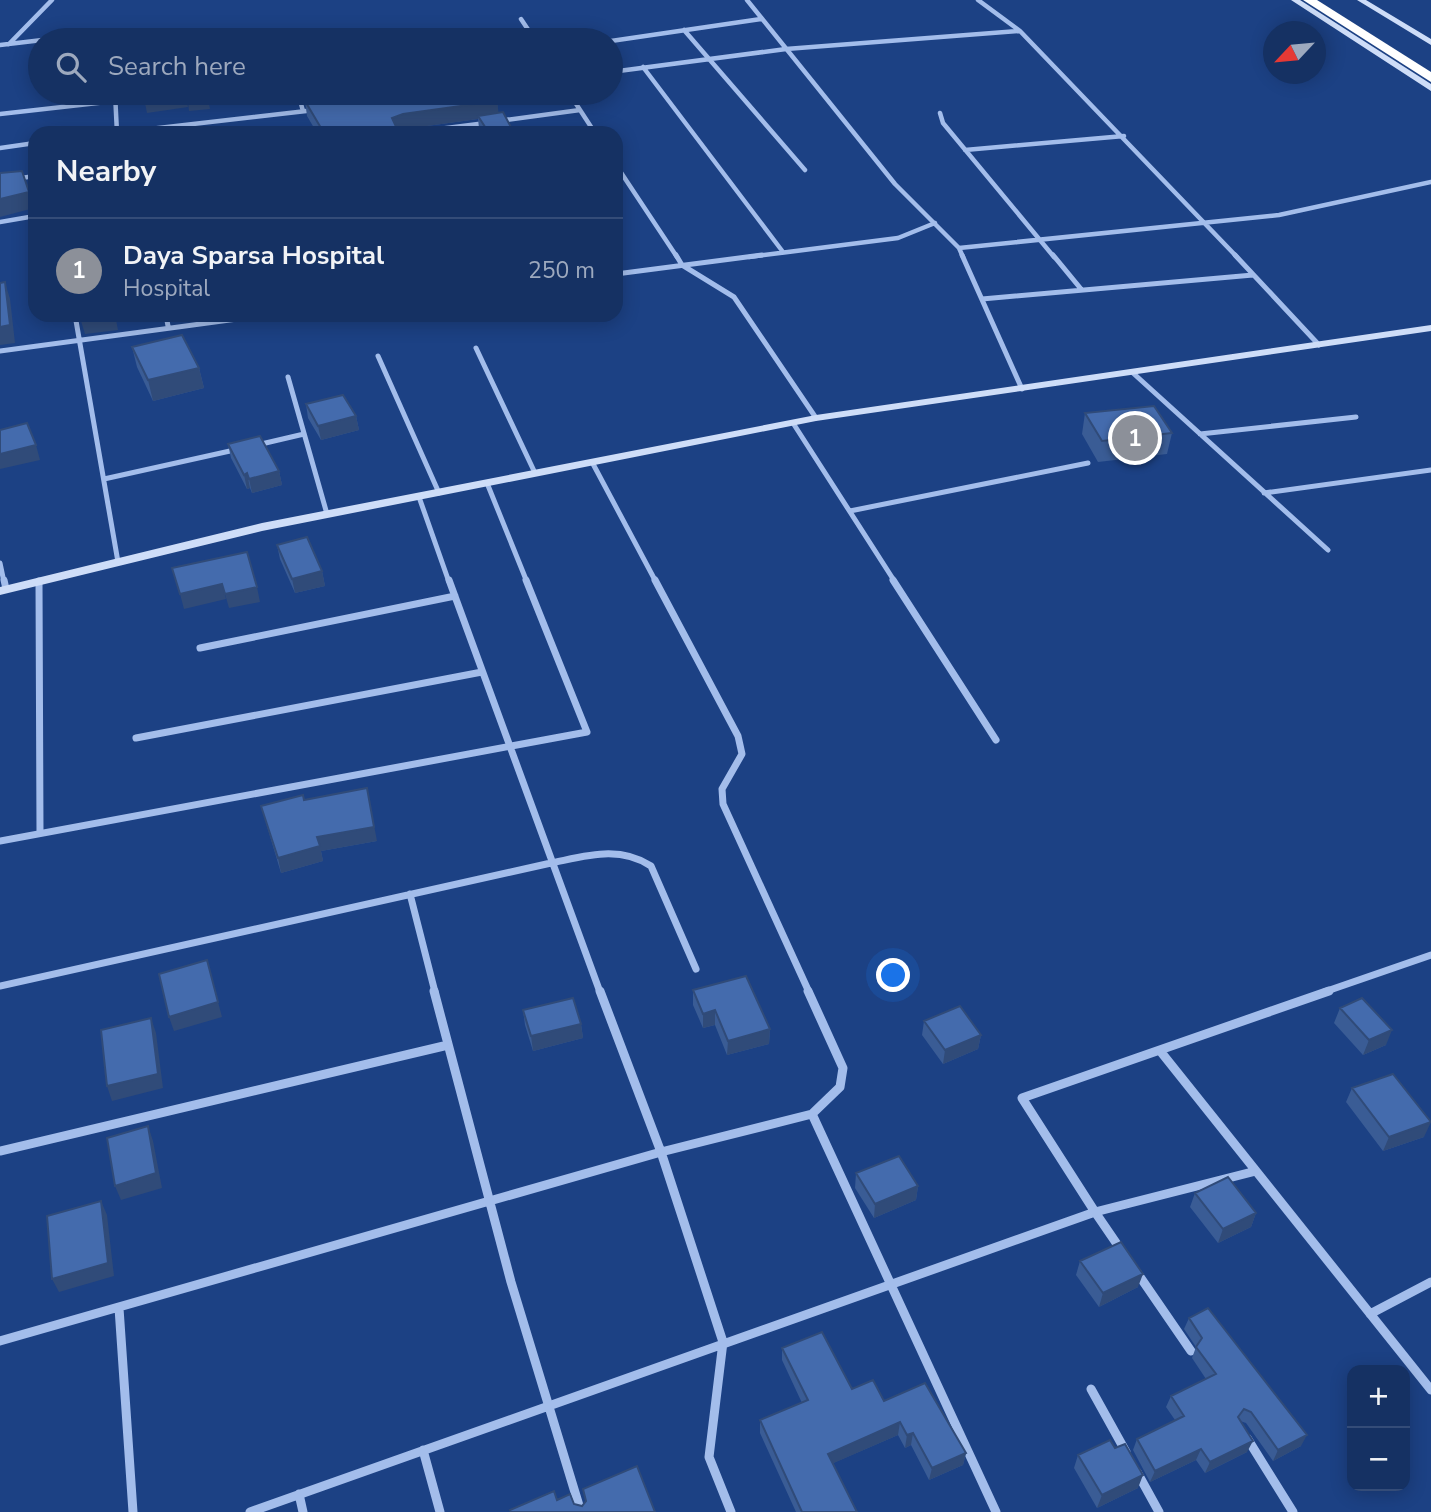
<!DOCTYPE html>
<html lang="en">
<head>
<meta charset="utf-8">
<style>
  body { margin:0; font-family:"Nunito Sans",sans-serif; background:#223d6c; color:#f1f3f6 }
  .controls { position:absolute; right:21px; bottom:21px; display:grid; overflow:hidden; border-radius:14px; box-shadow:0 4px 18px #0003 }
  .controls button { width:63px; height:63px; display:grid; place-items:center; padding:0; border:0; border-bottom:2px solid #344c78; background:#153163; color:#f1f3f6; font:35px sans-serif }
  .compass { position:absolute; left:1263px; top:21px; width:63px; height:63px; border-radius:50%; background:#153163; box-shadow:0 4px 18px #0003; rotate:244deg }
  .you { position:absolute; left:894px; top:976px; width:24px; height:24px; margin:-18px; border:5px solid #fff; border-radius:50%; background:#1a73e8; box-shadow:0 0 0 10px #1a73e833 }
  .badge { display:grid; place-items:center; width:46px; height:46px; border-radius:50%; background:#8c9099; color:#fff; font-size:23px; font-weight:700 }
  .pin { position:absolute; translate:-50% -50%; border:4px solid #fff; box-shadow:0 2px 7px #0006 }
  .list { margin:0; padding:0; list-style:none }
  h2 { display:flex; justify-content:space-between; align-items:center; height:91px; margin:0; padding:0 28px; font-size:30px }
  h2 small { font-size:23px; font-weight:400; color:#9da9be }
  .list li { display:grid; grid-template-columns:46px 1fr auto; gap:21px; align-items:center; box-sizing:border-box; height:105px; padding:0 28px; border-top:2px solid #344c78 }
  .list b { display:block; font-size:26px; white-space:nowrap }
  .list p { margin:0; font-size:23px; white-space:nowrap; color:#9da9be }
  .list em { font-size:23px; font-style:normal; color:#9da9be }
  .icon { flex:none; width:38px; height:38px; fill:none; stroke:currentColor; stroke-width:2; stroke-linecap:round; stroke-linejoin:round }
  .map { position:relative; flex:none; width:1431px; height:1512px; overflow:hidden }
  .search { position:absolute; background:#153163; box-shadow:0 4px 18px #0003; left:28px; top:28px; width:595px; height:77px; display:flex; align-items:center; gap:18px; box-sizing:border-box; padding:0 24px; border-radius:38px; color:#9da9be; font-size:26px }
  .panel { position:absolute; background:#153163; box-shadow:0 4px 18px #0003; left:28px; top:126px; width:595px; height:196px; border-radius:21px }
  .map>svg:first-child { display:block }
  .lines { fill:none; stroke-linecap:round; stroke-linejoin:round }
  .street-far3 { stroke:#a3bdeb; stroke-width:4.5 }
  .street-far2 { stroke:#a3bdeb; stroke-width:5 }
  .street-far1 { stroke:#a3bdeb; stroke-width:7 }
  .street { stroke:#a3bdeb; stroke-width:9 }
  .secondary { fill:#ceddf8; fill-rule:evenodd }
  .highway { fill:#fff; fill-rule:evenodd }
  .wall { fill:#3a5c95 }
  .shaded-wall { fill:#304b79 }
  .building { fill:#446bad; stroke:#304b79; stroke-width:2 }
</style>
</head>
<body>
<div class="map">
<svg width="1431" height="1512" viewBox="0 0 1431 1512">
  <rect width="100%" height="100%" fill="#1c4184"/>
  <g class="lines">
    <path class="street-far3" d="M 747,0 L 895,184 L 959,248 L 963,257
      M 978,0 L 1020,31 L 1237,257
      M 521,19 L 535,40
      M 684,30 L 805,170
      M 611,41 L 761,19
      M 9,44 L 52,0
      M 0,45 L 110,32 L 113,40
      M 643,67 L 783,252
      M 611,72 L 786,49 L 1019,31
      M 115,93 L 117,133
      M 298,93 L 303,111
      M 569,93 L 595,133
      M 940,113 L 943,123 L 1054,257
      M 0,114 L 151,97
      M 498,121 L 580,110
      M 115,133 L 315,110
      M 407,133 L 486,123
      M 0,148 L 35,143
      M 965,150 L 1124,136
      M 616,165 L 677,257
      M 0,181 L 35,176
      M 0,222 L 35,216
      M 959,248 L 1279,215 L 1431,182
      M 749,257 L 898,238 L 935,223"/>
    <path class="street-far2" d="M 676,255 L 682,265 L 734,297 L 816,418
      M 962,255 L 1022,389
      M 1053,255 L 1081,289
      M 1235,255 L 1319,345
      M 616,274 L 762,255
      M 982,299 L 1253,275
      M 75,315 L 118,562
      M 166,315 L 168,326
      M 476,348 L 535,473
      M 0,351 L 267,315
      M 378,356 L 439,493
      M 1133,373 L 1328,550
      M 288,377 L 327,514
      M 793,423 L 895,582
      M 1200,434 L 1356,417
      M 257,445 L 304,434
      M 592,462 L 656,582
      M 104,479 L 239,449
      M 487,483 L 527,582
      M 1264,493 L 1431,470
      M 419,497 L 449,582
      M 850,511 L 1088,463
      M 0,563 L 4,582"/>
    <path class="street-far1" d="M 4,580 L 6,589
      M 449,580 L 600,992
      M 655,580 L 738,736 L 742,754 L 722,789 L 723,804 L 809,992
      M 893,580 L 996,740
      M 39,581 L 40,833
      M 200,648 L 455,596
      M 136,738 L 482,672
      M 0,841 L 587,732 L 526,580
      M 410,894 L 435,992
      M 0,986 L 551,863 C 586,856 619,845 651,866 L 696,969
      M 1324,992 L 1431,955"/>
    <path class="street" d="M 434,991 L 511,1282 L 581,1512
      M 600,991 L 661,1152 L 723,1342 L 709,1457 L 731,1512
      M 1161,1052 L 1431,1390
      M 812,1114 L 996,1512
      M 0,1151 L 448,1045
      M 1121,1250 L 1095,1212 L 1256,1171
      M 1136,1271 L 1191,1351
      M 119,1308 L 133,1512
      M 1370,1314 L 1431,1282
      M 0,1341 L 661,1152 L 812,1114 L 840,1087 L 843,1068 L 808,991
      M 1091,1389 L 1126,1452
      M 1247,1438 L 1293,1512
      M 423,1450 L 440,1512
      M 1137,1472 L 1159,1512
      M 299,1494 L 303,1512
      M 250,1512 L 1095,1212 L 1022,1098 L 1329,991"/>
    <path class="secondary" d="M 1291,0 L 1300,0 L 1431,84 L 1431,91 Z
      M 1357,0 L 1366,0 L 1431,39 L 1431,45 Z
      M 1431,325 L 1431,331 L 816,421 L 262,531 L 0,595 L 0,587 L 262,523 L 816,415 Z"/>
    <path class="highway" d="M 1303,0 L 1317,0 L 1431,72 L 1431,82 Z"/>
  </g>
  <path class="wall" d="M 305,101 L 497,101 L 498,113 L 514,133 L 482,133 L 479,128 L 478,119 L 405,129 L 398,132 L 399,133 L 317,133 L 307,116 Z
    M 132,347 L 199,368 L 204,388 L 153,401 L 137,367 Z
    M 306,404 L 356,416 L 359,430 L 321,440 L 308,418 Z
    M 1085,413 L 1172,433 L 1167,454 L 1098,462 L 1082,434 Z
    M 228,444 L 279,471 L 282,485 L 252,493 L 250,488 L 247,489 L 231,458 Z
    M 277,545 L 322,571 L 325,586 L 295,593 L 280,559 Z
    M 304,800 L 377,841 L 321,851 L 323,861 L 281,873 L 261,806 Z
    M 693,990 L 770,1029 L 769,1044 L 727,1055 L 715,1025 L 703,1028 L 693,1005 Z
    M 1340,1008 L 1386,1045 L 1363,1055 L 1334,1023 Z
    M 523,1010 L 581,1024 L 583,1038 L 533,1051 L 525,1025 Z
    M 924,1021 L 981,1035 L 978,1049 L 943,1064 L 922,1035 Z
    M 1352,1088 L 1424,1137 L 1383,1151 L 1346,1102 Z
    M 856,1173 L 918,1186 L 916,1200 L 874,1218 L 855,1188 Z
    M 1195,1193 L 1256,1213 L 1251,1227 L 1218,1243 L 1190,1207 Z
    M 1080,1261 L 1138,1287 L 1099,1307 L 1076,1275 Z
    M 1189,1318 L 1301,1446 L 1273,1461 L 1246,1423 L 1240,1421 L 1247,1452 L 1205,1473 L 1196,1460 L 1150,1482 L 1133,1450 L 1137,1439 L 1175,1420 L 1166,1407 L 1171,1396 L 1206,1379 L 1192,1358 L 1196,1347 L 1184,1329 Z
    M 782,1348 L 852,1389 L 884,1401 L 966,1453 L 963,1465 L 929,1480 L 911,1445 L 905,1448 L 898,1435 L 833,1463 L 857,1512 L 796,1512 L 760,1433 L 760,1420 L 802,1403 L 782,1360 Z
    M 1078,1455 L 1138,1488 L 1097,1508 L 1074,1468 Z"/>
  <path class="shaded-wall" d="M 186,98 L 188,107 L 147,113 L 145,103 Z
    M 208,99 L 210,109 L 189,111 L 188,102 Z
    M 497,101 L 499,116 L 478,116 L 478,119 L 405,129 L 395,133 L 392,118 L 403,114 Z
    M 29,192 L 34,208 L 0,217 L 0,199 Z
    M 5,282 L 10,299 L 15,343 L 0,345 L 0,327 Z
    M 115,315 L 118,330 L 85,334 L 81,321 Z
    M 199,368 L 204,388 L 153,401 L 148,380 Z
    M 356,416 L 359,430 L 321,440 L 318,426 Z
    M 36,445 L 40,460 L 0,469 L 0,454 Z
    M 279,471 L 282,485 L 252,493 L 249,479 Z
    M 247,473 L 250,488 L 247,489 L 244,475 Z
    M 322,571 L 325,586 L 295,593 L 292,579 Z
    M 222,584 L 226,599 L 184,609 L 180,594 Z
    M 257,587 L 260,602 L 229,608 L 225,594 Z
    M 367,788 L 377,841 L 321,851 L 323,861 L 281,873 L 278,858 L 317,837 Z
    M 207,960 L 222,1017 L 174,1031 L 169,1017 Z
    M 715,1010 L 715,1025 L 703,1028 L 703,1014 Z
    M 151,1018 L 156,1033 L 163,1088 L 112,1101 L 107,1086 Z
    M 581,1024 L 583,1038 L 533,1051 L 531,1036 Z
    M 770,1029 L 769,1044 L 727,1055 L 728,1041 Z
    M 1392,1030 L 1386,1045 L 1363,1055 L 1369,1040 Z
    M 981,1035 L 978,1049 L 943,1064 L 945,1050 Z
    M 1431,1122 L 1424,1137 L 1383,1151 L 1389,1137 Z
    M 148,1126 L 153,1141 L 162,1188 L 121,1200 L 115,1186 Z
    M 918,1186 L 916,1200 L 874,1218 L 875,1204 Z
    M 101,1201 L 107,1215 L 114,1276 L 59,1292 L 52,1279 Z
    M 1256,1213 L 1251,1227 L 1218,1243 L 1223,1229 Z
    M 1143,1274 L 1138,1287 L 1099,1307 L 1103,1293 Z
    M 900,1422 L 898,1435 L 827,1466 L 828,1454 Z
    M 913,1433 L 911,1445 L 905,1448 L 907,1435 Z
    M 1307,1435 L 1301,1446 L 1273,1461 L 1278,1450 Z
    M 1253,1441 L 1247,1452 L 1205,1473 L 1210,1462 Z
    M 1201,1449 L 1196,1460 L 1150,1482 L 1155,1471 Z
    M 966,1453 L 963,1465 L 929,1480 L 932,1468 Z
    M 1143,1475 L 1138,1488 L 1097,1508 L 1102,1495 Z"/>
  <path class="building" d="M 157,36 L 158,40 L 130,40 Z
    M 143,93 L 206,93 L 208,99 L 188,102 L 186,98 L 145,103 Z
    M 365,93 L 492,93 L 497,101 L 403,114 L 392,118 L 399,133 L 324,133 L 305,101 Z
    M 503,112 L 514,133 L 489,133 L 478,116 Z
    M 22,171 L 29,192 L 0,199 L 0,173 Z
    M 5,282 L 10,325 L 0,327 L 0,283 Z
    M 80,315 L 114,315 L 115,316 L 81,321 Z
    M 182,335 L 199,368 L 148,380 L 132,347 Z
    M 343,395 L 356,416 L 318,426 L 306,404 Z
    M 1154,406 L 1172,433 L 1102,441 L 1085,413 Z
    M 27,423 L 36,445 L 0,454 L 0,430 Z
    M 260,436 L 279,471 L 249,479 L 247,473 L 244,475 L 228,444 Z
    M 307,537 L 322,571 L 292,579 L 277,545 Z
    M 247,552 L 257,587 L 225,594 L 222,584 L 180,594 L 172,568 Z
    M 367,788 L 374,827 L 317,837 L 320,846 L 278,858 L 261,806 L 303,795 L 304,800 Z
    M 207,960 L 218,1002 L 169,1017 L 159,974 Z
    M 746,976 L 770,1029 L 728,1041 L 715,1010 L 703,1014 L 693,990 Z
    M 573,998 L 581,1024 L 531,1036 L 523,1010 Z
    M 1362,998 L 1392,1030 L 1369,1040 L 1340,1008 Z
    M 960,1006 L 981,1035 L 945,1050 L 924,1021 Z
    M 151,1018 L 158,1074 L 107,1086 L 101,1030 Z
    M 1393,1074 L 1431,1122 L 1389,1137 L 1352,1088 Z
    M 148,1126 L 156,1173 L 115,1186 L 107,1138 Z
    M 899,1156 L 918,1186 L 875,1204 L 856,1173 Z
    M 1228,1177 L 1256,1213 L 1223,1229 L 1195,1193 Z
    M 101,1201 L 108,1263 L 52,1279 L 47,1216 Z
    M 1121,1242 L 1143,1274 L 1103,1293 L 1080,1261 Z
    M 1208,1308 L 1307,1435 L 1278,1450 L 1251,1412 L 1244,1409 L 1238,1417 L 1253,1441 L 1210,1462 L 1201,1449 L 1155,1471 L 1137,1439 L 1184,1416 L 1171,1396 L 1216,1374 L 1196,1347 L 1202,1338 L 1189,1318 Z
    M 822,1332 L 852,1389 L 873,1380 L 884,1401 L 925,1383 L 966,1453 L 932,1468 L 913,1433 L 907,1435 L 900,1422 L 828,1454 L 857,1512 L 802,1512 L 760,1420 L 808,1400 L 782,1348 Z
    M 1110,1440 L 1115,1448 L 1125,1444 L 1143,1475 L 1102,1495 L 1078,1455 Z
    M 637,1466 L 655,1512 L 511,1512 L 510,1510 L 554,1491 L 557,1500 L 570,1494 L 574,1504 L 582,1506 L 586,1501 L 583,1489 Z"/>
</svg>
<div class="controls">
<button>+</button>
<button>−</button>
</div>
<svg class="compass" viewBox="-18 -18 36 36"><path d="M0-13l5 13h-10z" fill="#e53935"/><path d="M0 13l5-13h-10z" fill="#9da9be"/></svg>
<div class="you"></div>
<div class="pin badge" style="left:1135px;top:438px">1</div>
<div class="search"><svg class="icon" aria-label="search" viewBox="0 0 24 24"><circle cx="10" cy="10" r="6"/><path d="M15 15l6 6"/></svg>Search here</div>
<section class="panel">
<h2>Nearby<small></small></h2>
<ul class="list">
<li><span class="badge">1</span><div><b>Daya Sparsa Hospital</b><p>Hospital</p></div><em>250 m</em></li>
</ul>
</section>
</div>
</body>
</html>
